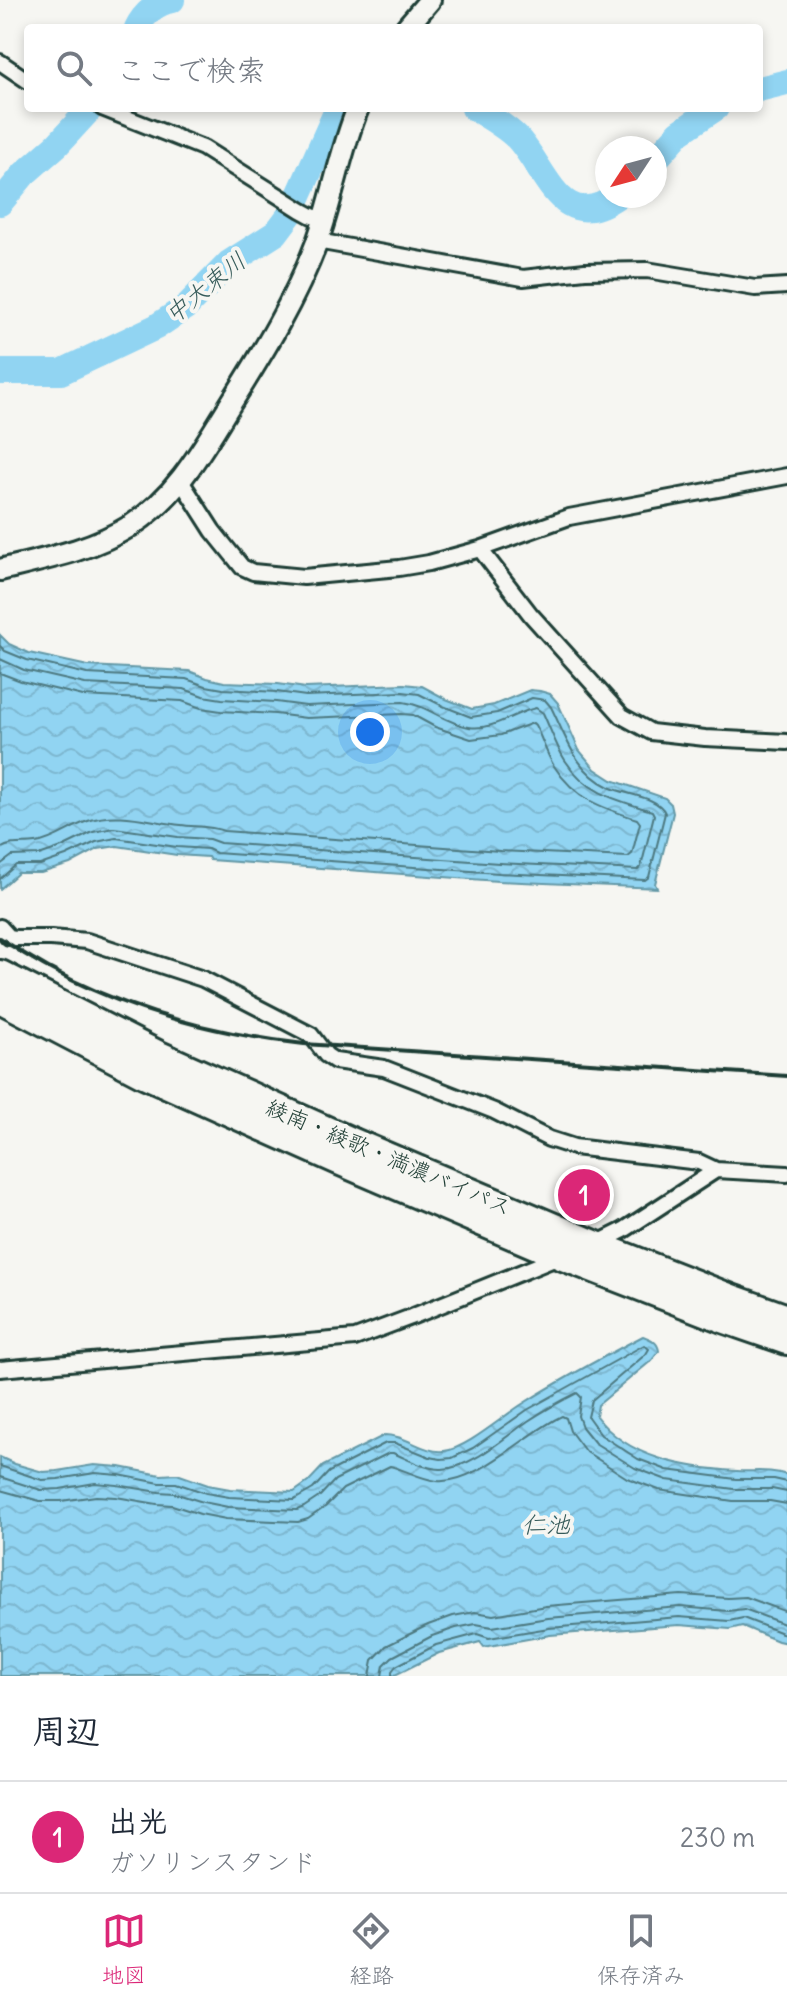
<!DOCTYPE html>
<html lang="ja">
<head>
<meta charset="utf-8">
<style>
  body { margin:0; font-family:Delius,"Klee One",sans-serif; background:#f2f2f3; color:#1f2937 }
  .compass { position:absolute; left:595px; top:136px; width:72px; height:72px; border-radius:50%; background:#fff; box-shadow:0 4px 12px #0003; rotate:234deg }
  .you { position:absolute; left:370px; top:732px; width:28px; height:28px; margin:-20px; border:6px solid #fff; border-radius:50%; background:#1a73e8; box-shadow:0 0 0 12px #1a73e833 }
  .badge { display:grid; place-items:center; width:52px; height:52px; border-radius:50%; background:#db2777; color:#fff; font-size:26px; font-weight:700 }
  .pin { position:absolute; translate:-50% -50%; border:4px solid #fff; box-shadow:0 2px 8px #0006 }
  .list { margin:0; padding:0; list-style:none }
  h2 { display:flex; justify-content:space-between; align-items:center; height:104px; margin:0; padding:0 32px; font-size:34px }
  h2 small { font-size:26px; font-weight:400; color:#747a83 }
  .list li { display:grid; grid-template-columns:52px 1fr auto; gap:24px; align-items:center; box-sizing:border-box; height:112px; padding:0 32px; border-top:2px solid #e0e1e3 }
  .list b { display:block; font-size:30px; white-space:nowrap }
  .list p { margin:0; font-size:26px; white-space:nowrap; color:#747a83 }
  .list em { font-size:26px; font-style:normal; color:#747a83 }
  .icon { flex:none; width:44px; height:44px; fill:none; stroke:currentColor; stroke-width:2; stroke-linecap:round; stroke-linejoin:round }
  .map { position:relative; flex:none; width:787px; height:1676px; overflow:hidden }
  .search { position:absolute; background:#fff; box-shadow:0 4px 12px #0003; left:24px; right:24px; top:24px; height:88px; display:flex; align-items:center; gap:20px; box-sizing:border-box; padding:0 28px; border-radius:8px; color:#747a83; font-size:30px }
  .sheet { height:216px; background:#fff }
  nav { display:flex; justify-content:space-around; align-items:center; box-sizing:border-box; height:112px; border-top:2px solid #e0e1e3; background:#fff; font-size:22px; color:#747a83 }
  nav a { display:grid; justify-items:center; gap:4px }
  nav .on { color:#db2777 }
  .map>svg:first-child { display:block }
  .water { fill:url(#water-waves); stroke:#6398a6; stroke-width:2 }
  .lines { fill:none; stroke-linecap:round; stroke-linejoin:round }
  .shore { stroke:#4d7980; stroke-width:2 }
  .river { stroke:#91d4f2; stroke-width:26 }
  .street-casing { stroke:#1f3d34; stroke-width:20 }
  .secondary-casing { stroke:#1f3d34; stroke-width:26 }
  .highway-casing { stroke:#1f3d34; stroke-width:34 }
  .street { stroke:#f6f6f2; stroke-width:14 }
  .secondary { stroke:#f6f6f2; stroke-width:20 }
  .highway { stroke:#f6f6f2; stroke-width:28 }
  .rail { stroke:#1f3d34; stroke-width:4 }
  .labels { text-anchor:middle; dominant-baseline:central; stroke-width:8; stroke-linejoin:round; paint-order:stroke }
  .street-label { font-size:22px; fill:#1f3d34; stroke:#f6f6f2 }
  .water-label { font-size:24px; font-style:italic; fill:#365b5a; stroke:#f6f6f2 }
</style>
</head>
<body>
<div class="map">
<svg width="787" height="1676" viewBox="0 0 787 1676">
  <defs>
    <pattern id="water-waves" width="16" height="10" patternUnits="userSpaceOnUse" patternTransform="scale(2)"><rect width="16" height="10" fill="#91d4f2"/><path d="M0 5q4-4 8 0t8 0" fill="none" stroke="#7db7d0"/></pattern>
  </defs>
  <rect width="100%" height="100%" fill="#f6f6f2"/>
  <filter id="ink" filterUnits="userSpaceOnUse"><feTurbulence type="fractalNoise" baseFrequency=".0125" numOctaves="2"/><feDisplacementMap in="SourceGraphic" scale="16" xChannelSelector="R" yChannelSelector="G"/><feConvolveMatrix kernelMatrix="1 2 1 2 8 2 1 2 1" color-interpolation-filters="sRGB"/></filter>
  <g filter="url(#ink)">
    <path class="water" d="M 0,635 L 9,644 L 29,653 L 88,666 L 189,671 L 207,678 L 224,682 L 278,684 L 306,688 L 404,684 L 422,686 L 446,699 L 472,709 L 494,705 L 530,690 L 540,691 L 550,694 L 558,703 L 579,750 L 595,769 L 612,780 L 665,798 L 671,804 L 673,813 L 655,884 L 657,888 L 498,881 L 210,860 L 208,857 L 177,855 L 117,846 L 98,849 L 70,864 L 41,873 L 18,873 L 0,889 Z
      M 643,1336 C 651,1339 658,1342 659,1351 L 652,1360 L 598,1405 L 596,1416 C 628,1459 687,1468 737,1471 C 755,1472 770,1469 787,1475 L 787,1643 L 778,1641 L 742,1626 L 730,1629 L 679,1625 L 550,1635 L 484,1647 L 480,1642 L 439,1653 L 393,1676 L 0,1676 L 0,1457 L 15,1464 L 43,1472 L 57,1471 L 94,1465 L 120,1467 L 161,1475 L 177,1474 L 208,1485 L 230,1489 L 294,1492 L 308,1482 L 323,1466 L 385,1435 C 406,1435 423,1453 444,1451 C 466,1449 504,1415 524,1403 C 562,1379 603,1357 643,1336 Z"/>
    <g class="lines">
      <path class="shore" d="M 0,646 L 5,651 L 27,660 L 87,674 L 186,679 L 206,686 L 223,689 L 277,692 L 306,696 L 403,692 L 419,694 L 443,706 L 471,717 L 497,713 L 532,698 L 545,700 L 551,707 C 566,737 576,772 609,787 C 625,795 658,796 665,813 L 649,877 L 645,880 L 499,873 L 216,853 L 208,849 L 177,847 L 116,838 L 96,842 L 66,856 L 40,865 L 16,865 L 0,879
        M 0,659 L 24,670 L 85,684 L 184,689 L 203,696 L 222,699 L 276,702 L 306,706 L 403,702 C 427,705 445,723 469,727 C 493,731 515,712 536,708 L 543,713 C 550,728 556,746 565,760 C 586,793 616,800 652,811 L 654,815 L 641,867 L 638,870 L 499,863 L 220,843 L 209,839 L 178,837 L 114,828 L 93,832 L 62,847 L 39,855 L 12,856 L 0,865
        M 0,673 L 21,681 L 83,696 L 182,701 L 201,708 L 221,711 L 275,714 L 306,718 L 402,714 L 413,715 L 435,727 L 471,739 L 501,735 L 533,723 L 535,725 C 542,738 546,753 554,766 C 575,799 602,808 637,819 L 640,823 L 632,854 L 628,857 L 500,851 L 224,831 C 210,826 195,827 181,825 C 150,822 119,810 88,821 C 70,827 55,840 36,843 C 23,845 13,841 0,849
        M 0,1466 L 42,1480 L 58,1479 L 95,1473 L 119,1475 L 160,1483 L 176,1483 L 206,1493 L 229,1497 L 294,1500 L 313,1489 L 329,1472 L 386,1443 L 395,1443 L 430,1457 L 441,1459 L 452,1458 L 473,1448 L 527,1410 L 644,1345 L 649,1349 L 646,1354 L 592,1400 L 588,1417 L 601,1435 L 638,1459 L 667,1470 L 736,1479 L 774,1479 L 787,1482
        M 0,1477 L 41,1490 L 60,1489 L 95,1483 L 117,1485 L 159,1492 L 174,1493 L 203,1502 L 228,1507 L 297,1510 L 304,1507 L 319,1497 L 335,1480 L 389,1453 L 393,1453 C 408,1459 424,1469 441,1469 C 469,1470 505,1437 528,1421 C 543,1411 561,1401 577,1393 L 581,1397 L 578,1416 L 582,1427 L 595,1443 L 635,1468 L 667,1480 L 734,1489 L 772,1489 L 787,1492
        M 0,1490 L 40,1501 L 61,1501 L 96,1496 L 116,1497 L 157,1504 L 172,1505 L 200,1514 L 226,1519 L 298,1522 L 308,1519 L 325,1507 L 343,1489 L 390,1466 C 406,1470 420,1479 437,1481 C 476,1485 527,1432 562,1416 L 566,1418 L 570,1431 L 585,1451 L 627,1478 L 659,1490 L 733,1501 L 770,1501 L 787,1504
        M 370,1676 L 373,1660 L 386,1646 L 428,1625 L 453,1616 L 475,1612 L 493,1615 L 546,1606 L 681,1595 L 728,1598 L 746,1597 L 787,1612
        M 382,1676 L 384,1665 L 392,1657 L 432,1636 L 456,1628 L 476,1624 L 492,1627 L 548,1618 L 680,1607 L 728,1611 L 744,1609 L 787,1625
        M 392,1676 L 392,1671 L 396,1666 L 436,1645 L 477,1634 L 489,1638 L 549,1628 L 679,1617 L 729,1621 L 743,1618 L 787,1635"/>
      <path class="river" d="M 137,28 C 144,14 156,3 172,0
        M 759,89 L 787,82
        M 474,108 C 489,117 509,128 520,141 C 549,176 563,234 617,196
        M 655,160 L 680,132 L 716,108
        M 0,203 L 24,174 L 57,145 L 91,108
        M 0,372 L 61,372 L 156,327 L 187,306 L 229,263 L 276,233 L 291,213 L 338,108"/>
      <g class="street-casing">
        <path id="street" d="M 0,62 L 28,81
          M 102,108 L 203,148 L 301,210 L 312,216 L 324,219
          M 317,241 L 523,278 L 585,271 L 647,270 L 755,288 L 787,286
          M 181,481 L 213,531 L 242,567 L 253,572 L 304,577 L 399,568 L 429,563 L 480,549 L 569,517 L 787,476
          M 480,549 L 531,615 L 622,716 L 651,732 L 705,738 L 787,742
          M 0,927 L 9,937 L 15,938 L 51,938 L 87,941 L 203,979 L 311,1035 L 326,1055 L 335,1061 L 384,1068 L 494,1111 L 549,1139 L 574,1147 L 699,1162 L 716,1170 L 787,1174
          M 594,1245 L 624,1230 L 716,1170
          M 0,1369 L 355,1338 L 411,1317 L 559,1257"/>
      </g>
      <g class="secondary-casing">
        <path id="secondary" d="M 406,28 L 430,0
          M 0,570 C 45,559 92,550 132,525 C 178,495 203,448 231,403 C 264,351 295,300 317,242 C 333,198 340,151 358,108"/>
      </g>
      <g class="highway-casing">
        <path id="highway" d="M 0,975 L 157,1055 L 351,1142 L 594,1245 L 734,1300 L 787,1319
          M 0,998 L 144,1073 L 341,1161 L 563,1256 L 723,1318 L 787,1340"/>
      </g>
      <use href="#street" class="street"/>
      <use href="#secondary" class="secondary"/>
      <use href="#highway" class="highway"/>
      <path class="rail" d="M 0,938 C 89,1000 197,1032 304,1044 L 787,1076"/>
    </g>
  </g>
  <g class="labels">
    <g class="street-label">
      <text transform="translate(389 1157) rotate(23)">綾南・綾歌・満濃バイパス</text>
    </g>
    <g class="water-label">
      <text transform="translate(205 287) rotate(-39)">中大束川</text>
      <text x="546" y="1524">仁池</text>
    </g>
  </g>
</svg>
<svg class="compass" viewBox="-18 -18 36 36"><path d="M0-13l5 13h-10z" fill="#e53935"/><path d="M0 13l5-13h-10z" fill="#747a83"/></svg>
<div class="you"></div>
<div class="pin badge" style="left:584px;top:1195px">1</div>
<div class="search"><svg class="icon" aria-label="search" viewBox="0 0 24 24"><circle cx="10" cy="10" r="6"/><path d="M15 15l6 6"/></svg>ここで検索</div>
</div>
<section class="sheet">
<h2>周辺<small></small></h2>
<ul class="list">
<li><span class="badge">1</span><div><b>出光</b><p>ガソリンスタンド</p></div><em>230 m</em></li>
</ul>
</section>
<nav>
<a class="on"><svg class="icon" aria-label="map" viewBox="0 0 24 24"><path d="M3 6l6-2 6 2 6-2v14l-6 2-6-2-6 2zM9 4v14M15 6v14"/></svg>地図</a>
<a><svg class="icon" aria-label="directions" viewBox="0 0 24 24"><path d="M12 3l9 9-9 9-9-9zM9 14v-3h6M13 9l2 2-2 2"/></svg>経路</a>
<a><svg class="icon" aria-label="saved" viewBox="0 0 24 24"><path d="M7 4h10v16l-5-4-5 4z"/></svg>保存済み</a>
</nav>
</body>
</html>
